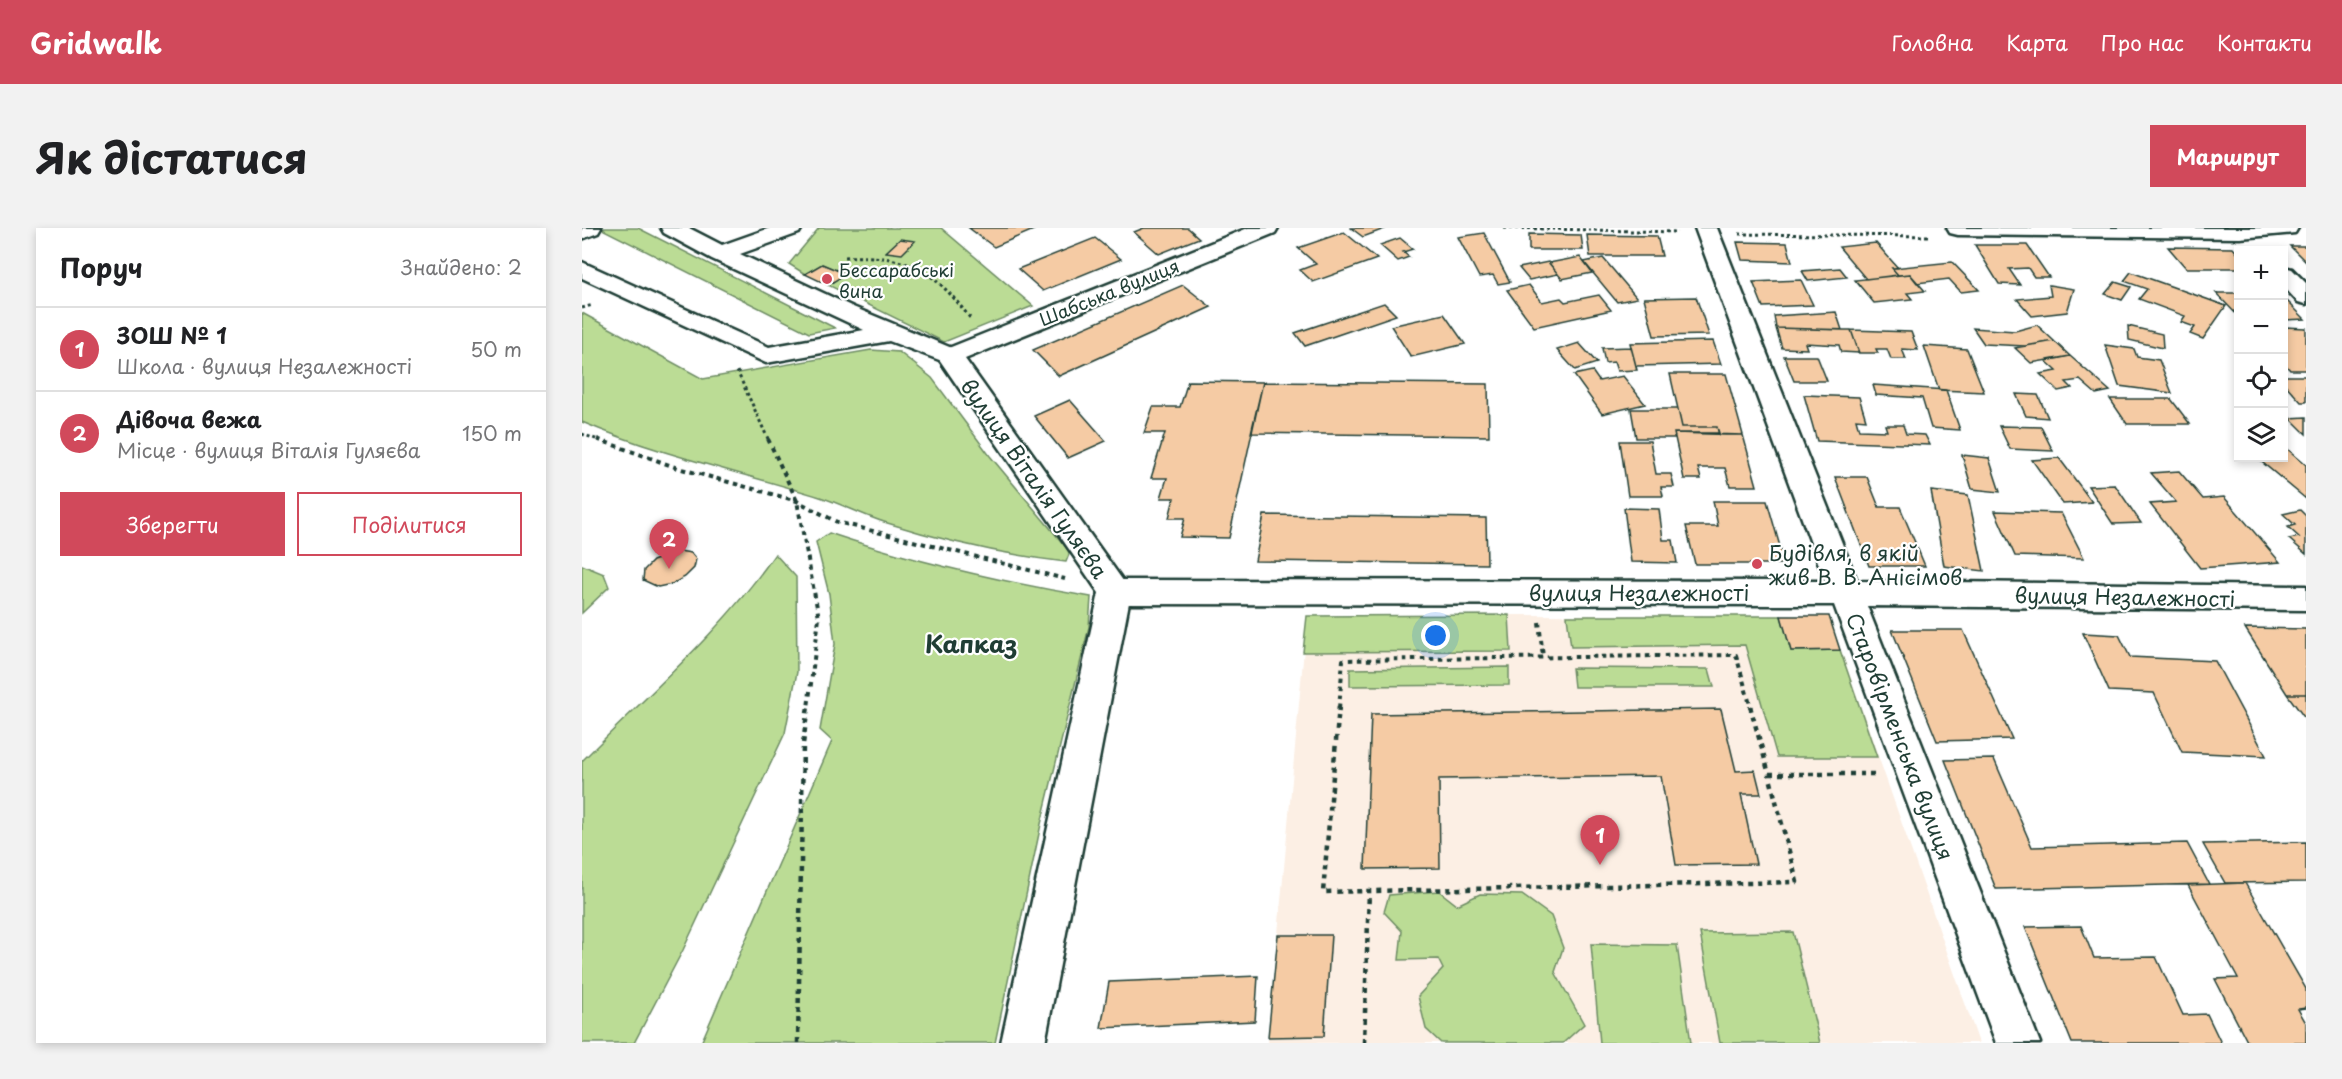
<!DOCTYPE html>
<html lang="uk">
<head>
<meta charset="utf-8">
<style>
  body { margin:0; font-family:"Playpen Sans",sans-serif; background:#f2f2f2; color:#202124 }
  .controls { position:absolute; right:18px; top:18px; display:grid; overflow:hidden; border-radius:0px; box-shadow:0 3px 9px #0003 }
  .controls button { width:54px; height:54px; display:grid; place-items:center; padding:0; border:0; border-bottom:2px solid #e0e0e0; background:#fff; color:#202124; font:30px sans-serif }
  .you { position:absolute; left:854px; top:408px; width:21px; height:21px; margin:-15px; border:4px solid #fff; border-radius:50%; background:#1a73e8; box-shadow:0 0 0 9px #1a73e833 }
  .badge { display:grid; place-items:center; width:39px; height:39px; border-radius:50%; background:#d1495b; color:#fff; font-size:20px; font-weight:700 }
  .pin { position:absolute; translate:-50% -50px; filter:drop-shadow(0 2px 3px #0008) }
  .pin::after { content:''; position:absolute; top:32px; width:21px; height:18px; background:inherit; clip-path:polygon(0 0,100% 0,50% 100%) }
  .list { margin:0; padding:0; list-style:none }
  h2 { display:flex; justify-content:space-between; align-items:center; height:78px; margin:0; padding:0 24px; font-size:26px }
  h2 small { font-size:20px; font-weight:400; color:#757577 }
  .list li { display:grid; grid-template-columns:39px 1fr auto; gap:18px; align-items:center; box-sizing:border-box; height:84px; padding:0 24px; border-top:2px solid #e0e0e0 }
  .list b { display:block; font-size:22px; white-space:nowrap }
  .list p { margin:0; font-size:20px; white-space:nowrap; color:#757577 }
  .list em { font-size:20px; font-style:normal; color:#757577 }
  .actions { display:flex; gap:12px; padding:18px 24px }
  .actions a { flex:1; padding:14px 0; border:2px solid #d1495b; border-radius:0px; text-align:center; font-size:21px; color:#d1495b }
  .actions .main { background:#d1495b; color:#fff }
  .icon { flex:none; width:33px; height:33px; fill:none; stroke:currentColor; stroke-width:2; stroke-linecap:round; stroke-linejoin:round }
  .map { position:relative; flex:none; width:1724px; height:815px; overflow:hidden; border-radius:0px }
  header { display:flex; align-items:center; gap:36px; box-sizing:border-box; height:84px; padding:0 30px; background:#d1495b; color:#fff }
  header strong { font-size:28px }
  nav { display:flex; gap:33px; margin-inline-start:auto; font-size:21px }
  .intro { display:flex; align-items:center; justify-content:space-between; box-sizing:border-box; height:144px; padding:0 36px }
  h1 { margin:0; font-size:42px }
  .button { padding:15px 27px; border-radius:0px; background:#d1495b; color:#fff; font-size:21px; font-weight:700 }
  main { display:flex; gap:36px; padding:0 36px }
  aside { flex:1; background:#fff; border-radius:0px; box-shadow:0 3px 9px #0003 }
  .map>svg:first-child { display:block }
  .built { fill:#fcefe4 }
  .green { fill:#bbdc95; stroke:#6d8c64; stroke-width:1.5 }
  .building { fill:#f5cba4; stroke:#1f3d34; stroke-width:1.5 }
  .lines { fill:none; stroke-linecap:round; stroke-linejoin:round }
  .minor-casing { stroke:#1f3d34; stroke-width:5 }
  .major-casing { stroke:#1f3d34; stroke-width:5 }
  .path-far2 { stroke:#1f3d34; stroke-width:3; stroke-dasharray:3 3; stroke-linecap:butt }
  .path-far1 { stroke:#1f3d34; stroke-width:4; stroke-dasharray:4.5 4.5; stroke-linecap:butt }
  .path { stroke:#1f3d34; stroke-width:4.5; stroke-dasharray:5 5; stroke-linecap:butt }
  .minor { fill:#fff; fill-rule:evenodd }
  .major { fill:#fff; fill-rule:evenodd }
  .poi-dot { fill:#d1495b; stroke:#fff; stroke-width:2 }
  .labels { text-anchor:middle; dominant-baseline:central; stroke-width:4.5; stroke-linejoin:round; paint-order:stroke }
  .far-poi-label { font-size:18px; fill:#1f3d34; stroke:#fff; text-anchor:start }
  .far-street-label { font-size:18px; fill:#1f3d34; stroke:#fff }
  .street-label { font-size:21px; fill:#1f3d34; stroke:#fff }
  .poi-label { font-size:21px; fill:#1f3d34; stroke:#fff; text-anchor:start }
  .quarter-label { font-size:24px; font-weight:bold; fill:#1f3d34; stroke:#fff }
</style>
</head>
<body>
<header>
<strong>Gridwalk</strong>
<nav><a>Головна</a><a>Карта</a><a>Про нас</a><a>Контакти</a></nav>
</header>
<div class="intro"><h1>Як дістатися</h1><a class="button">Маршрут</a></div>
<main>
<aside>
<h2>Поруч<small>Знайдено: 2</small></h2>
<ul class="list">
<li><span class="badge">1</span><div><b>ЗОШ № 1</b><p>Школа · вулиця Незалежності</p></div><em>50 m</em></li>
<li><span class="badge">2</span><div><b>Дівоча вежа</b><p>Місце · вулиця Віталія Гуляєва</p></div><em>150 m</em></li>
</ul>
<div class="actions"><a class="main">Зберегти</a><a>Поділитися</a></div>
</aside>
<div class="map">
<svg width="1724" height="815" viewBox="0 0 1724 815">
  <rect width="100%" height="100%" fill="#fff"/>
  <filter id="ink" filterUnits="userSpaceOnUse"><feTurbulence type="fractalNoise" baseFrequency=".0167" numOctaves="2"/><feDisplacementMap in="SourceGraphic" scale="12" xChannelSelector="R" yChannelSelector="G"/><feConvolveMatrix kernelMatrix="1 2 1 2 8 2 1 2 1" color-interpolation-filters="sRGB"/></filter>
  <g filter="url(#ink)">
    <path class="built" d="M 927,387 L 1247,388 L 1397,815 L 686,815 L 725,388 Z"/>
    <path class="green" d="M 23,0 L 56,0 L 253,100 L 227,105 L 20,1 Z
      M 237,0 L 359,0 L 451,78 L 362,114 L 246,57 L 263,46 L 240,36 L 223,46 L 207,36 Z
      M 0,85 L 121,151 L 289,122 L 317,124 L 350,150 L 408,228 L 488,324 L 484,334 C 422,327 362,313 302,294 C 280,287 260,276 238,269 C 158,244 77,227 0,194 Z
      M 247,305 C 333,334 420,354 509,369 L 507,399 L 459,596 L 413,815 L 119,815 L 250,513 L 238,502 L 253,416 L 247,366 L 234,314 Z
      M 193,326 L 214,349 L 215,444 L 203,505 L 101,722 L 52,815 L 0,815 L 0,533 C 64,468 142,401 193,326 Z
      M 0,337 L 22,346 L 27,359 L 0,385 Z
      M 927,387 L 929,423 L 721,424 L 725,388 Z
      M 985,388 L 1199,388 L 1209,423 L 1258,422 L 1295,529 L 1195,529 L 1163,417 L 989,419 Z
      M 927,439 L 927,457 L 768,458 L 768,441 Z
      M 990,440 L 1127,441 L 1132,459 L 992,459 Z
      M 857,663 L 875,677 L 898,666 L 940,667 L 969,688 L 981,720 L 973,744 L 1002,796 L 981,815 L 859,815 L 844,801 L 836,768 L 861,741 L 856,731 L 817,732 L 820,703 L 802,684 L 807,667 Z
      M 1211,704 L 1238,815 L 1138,815 L 1118,705 Z
      M 1009,716 L 1095,717 L 1109,815 L 1018,815 Z"/>
    <path class="building" d="M 387,0 L 456,0 L 412,19 Z
      M 562,0 L 606,0 L 617,10 L 577,26 L 552,4 Z
      M 769,0 L 805,0 L 781,9 Z
      M 762,4 L 795,31 L 731,54 L 718,42 L 734,36 L 716,20 Z
      M 902,5 L 928,54 L 916,56 L 911,47 L 897,49 L 876,9 Z
      M 947,6 L 999,7 L 1001,22 L 947,22 Z
      M 1005,7 L 1075,8 L 1080,28 L 1008,28 Z
      M 513,10 L 539,31 L 461,63 L 436,41 Z
      M 818,10 L 831,21 L 821,24 L 827,29 L 816,33 L 798,17 Z
      M 318,11 L 333,13 L 320,26 L 304,24 Z
      M 1155,14 L 1205,15 L 1210,34 L 1160,32 Z
      M 1294,15 L 1316,40 L 1310,40 L 1316,47 L 1284,51 L 1257,19 Z
      M 1393,17 L 1445,17 L 1467,49 L 1452,49 L 1446,40 L 1427,41 L 1438,57 L 1417,56 Z
      M 1708,18 L 1724,18 L 1724,34 Z
      M 1586,19 L 1651,20 L 1656,26 L 1656,40 L 1604,40 Z
      M 998,29 L 1010,45 L 980,51 L 967,35 Z
      M 1021,30 L 1055,70 L 1035,74 L 1002,34 Z
      M 966,34 L 976,46 L 947,52 L 937,40 Z
      M 1370,34 L 1397,62 L 1379,64 L 1367,51 L 1335,55 L 1328,46 L 1316,47 L 1310,40 Z
      M 240,36 L 264,46 L 246,57 L 223,46 Z
      M 1258,40 L 1265,49 L 1226,53 L 1220,43 Z
      M 1549,44 L 1644,78 L 1621,111 L 1608,106 L 1613,99 L 1599,94 L 1603,88 L 1557,71 L 1565,61 L 1542,53 Z
      M 1328,46 L 1343,63 L 1325,65 L 1330,71 L 1292,75 L 1273,52 Z
      M 1219,52 L 1231,77 L 1181,79 L 1171,54 Z
      M 1533,54 L 1549,59 L 1540,72 L 1523,66 Z
      M 601,57 L 629,79 L 477,148 L 451,122 Z
      M 947,57 L 960,74 L 979,70 L 983,74 L 1017,67 L 1029,82 L 952,99 L 925,62 Z
      M 1467,57 L 1492,61 L 1485,84 L 1450,88 L 1435,71 L 1469,68 Z
      M 1634,65 L 1656,65 L 1656,88 Z
      M 1114,69 L 1127,107 L 1072,108 L 1062,70 Z
      M 1702,70 L 1723,91 L 1702,92 Z
      M 802,75 L 814,87 L 723,118 L 713,105 Z
      M 1254,84 L 1260,102 L 1194,100 L 1192,88 Z
      M 862,86 L 883,116 L 829,129 L 809,98 Z
      M 1455,97 L 1472,113 L 1443,118 L 1402,116 L 1391,100 L 1433,103 Z
      M 1546,98 L 1580,106 L 1581,120 L 1547,112 Z
      M 1702,99 L 1724,100 L 1724,142 L 1708,142 L 1702,135 Z
      M 1194,100 L 1269,102 L 1277,125 L 1259,124 L 1257,117 L 1223,115 L 1225,121 L 1200,120 Z
      M 1269,102 L 1329,104 L 1336,122 L 1320,121 L 1324,131 L 1309,131 L 1305,121 L 1294,121 L 1296,125 L 1277,125 Z
      M 1131,113 L 1139,136 L 1054,138 L 1048,115 Z
      M 1472,113 L 1488,128 L 1449,135 L 1433,120 Z
      M 997,115 L 1015,135 L 993,142 L 975,122 Z
      M 1523,117 L 1552,121 L 1555,129 L 1577,132 L 1590,165 L 1537,158 Z
      M 1342,118 L 1385,121 L 1402,164 L 1357,162 Z
      M 1049,119 L 1055,142 L 1035,143 L 1032,134 L 1023,135 L 1020,120 Z
      M 1202,128 L 1235,128 L 1245,153 L 1212,153 Z
      M 1488,128 L 1528,163 L 1514,166 L 1498,152 L 1484,154 L 1490,160 L 1476,163 L 1458,146 L 1475,143 L 1464,133 Z
      M 1010,143 L 1017,153 L 1041,148 L 1063,176 L 1020,186 L 992,147 Z
      M 1088,146 L 1144,146 L 1161,207 L 1137,207 L 1135,199 L 1100,199 Z
      M 1702,148 L 1724,148 L 1724,174 L 1719,174 L 1702,155 Z
      M 606,153 L 681,154 L 647,310 L 598,309 L 603,290 L 587,290 L 592,270 L 579,270 L 585,250 L 569,250 L 583,205 L 562,205 L 571,179 L 598,179 Z
      M 681,154 L 906,156 L 907,208 L 669,205 Z
      M 1291,157 L 1364,162 L 1378,202 L 1349,200 L 1340,170 L 1294,167 Z
      M 1434,166 L 1456,167 L 1466,190 L 1444,188 Z
      M 1222,167 L 1277,169 L 1284,192 L 1274,191 L 1277,202 L 1305,203 L 1303,197 L 1321,197 L 1324,206 L 1343,207 L 1348,217 L 1235,213 Z
      M 1528,171 L 1589,171 L 1608,196 L 1545,196 Z
      M 488,172 L 524,213 L 486,230 L 452,188 Z
      M 1049,181 L 1096,181 L 1100,199 L 1135,199 L 1137,205 L 1092,205 L 1093,210 L 1054,210 Z
      M 1724,189 L 1724,206 L 1708,190 Z
      M 1417,198 L 1459,199 L 1471,223 L 1428,221 Z
      M 1092,205 L 1161,207 L 1175,258 L 1148,258 L 1143,240 L 1116,240 L 1119,251 L 1102,251 Z
      M 1038,213 L 1068,213 L 1074,246 L 1089,246 L 1092,259 L 1079,259 L 1081,268 L 1046,268 Z
      M 1702,218 L 1724,237 L 1724,271 L 1675,230 L 1702,230 Z
      M 1380,227 L 1407,230 L 1418,264 L 1390,261 Z
      M 1477,230 L 1510,274 L 1481,276 L 1450,232 Z
      M 1597,243 L 1621,271 L 1642,269 L 1698,334 L 1618,340 L 1568,276 L 1594,274 L 1569,245 Z
      M 1253,249 L 1285,249 L 1297,279 L 1318,279 L 1343,338 L 1287,338 Z
      M 1533,257 L 1559,295 L 1531,296 L 1506,258 Z
      M 1349,263 L 1386,267 L 1402,343 L 1362,338 Z
      M 1131,273 L 1185,273 L 1203,336 L 1113,336 L 1104,298 L 1136,298 Z
      M 1042,280 L 1077,281 L 1081,312 L 1091,312 L 1095,335 L 1049,334 Z
      M 1718,282 L 1724,288 L 1724,326 L 1707,311 L 1717,309 L 1706,299 L 1713,297 L 1701,286 Z
      M 1413,283 L 1479,285 L 1502,330 L 1433,328 Z
      M 682,287 L 904,290 L 905,336 L 673,333 Z
      M 97,323 L 109,325 L 114,331 L 112,340 L 103,349 L 90,356 L 76,359 L 61,352 L 62,342 L 71,333 Z
      M 1199,388 L 1247,388 L 1258,422 L 1209,423 Z
      M 1663,400 L 1724,401 L 1724,466 L 1705,466 Z
      M 1310,402 L 1381,402 L 1430,511 L 1355,513 Z
      M 1501,405 L 1537,407 L 1548,429 L 1633,433 L 1684,528 L 1600,524 L 1572,465 L 1527,463 Z
      M 1705,466 L 1724,466 L 1724,492 Z
      M 1139,481 L 1154,543 L 1173,542 L 1179,566 L 1159,566 L 1174,636 L 1094,637 L 1079,548 L 857,551 L 858,640 L 783,641 L 789,486 Z
      M 1412,531 L 1450,619 L 1605,615 L 1627,656 L 1414,661 L 1363,532 Z
      M 1724,614 L 1724,654 L 1643,655 L 1621,616 Z
      M 1663,655 L 1724,761 L 1724,780 L 1716,781 L 1724,795 L 1724,815 L 1666,815 L 1633,751 L 1656,750 L 1606,657 Z
      M 1499,698 L 1512,730 L 1574,729 L 1601,787 L 1625,786 L 1639,815 L 1490,815 L 1443,699 Z
      M 696,707 L 749,707 L 742,808 L 686,809 Z
      M 676,748 L 673,793 L 519,800 L 527,754 Z"/>
    <g class="lines">
      <g class="minor-casing">
        <path id="minor" d="M 0,0 L 19,0 L 16,5 L 0,11 Z
          M 79,0 L 107,0 L 140,17 L 188,0 L 220,0 L 217,5 L 158,26 L 271,79 L 377,123 L 381,128 L 377,133 L 368,136 L 307,113 L 184,135 L 0,50 L 0,34 L 187,119 L 282,102 L 130,31 L 82,5 Z
          M 1113,0 L 1135,0 L 1275,353 L 1724,358 L 1724,382 L 1285,378 L 1458,815 L 1414,815 L 1252,377 L 533,376 L 522,373 L 517,364 L 522,355 L 533,352 L 1243,353 Z
          M 1365,0 L 1716,0 L 1713,5 L 1658,10 L 1376,7 L 1368,5 Z
          M 1702,39 L 1710,41 L 1724,55 L 1724,76 L 1716,74 L 1702,59 Z"/>
      </g>
      <g class="major-casing">
        <path id="major" d="M 666,0 L 696,0 L 693,5 L 383,131 L 549,364 L 463,815 L 419,815 L 517,365 L 355,128 L 359,123 Z"/>
      </g>
      <path class="path-far2" d="M 922,0 L 1096,4
        M 1157,6 L 1348,8
        M 263,29 C 325,26 351,41 388,90
        M 0,80 L 11,77
        M 155,143 L 187,213
        M 0,206 L 19,213"/>
      <path class="path-far1" d="M 15,211 L 96,240 L 215,273 L 255,294 L 483,351
        M 186,211 L 215,273 L 237,390 L 226,480
        M 957,394 L 961,429
        M 757,480 L 761,432 L 1154,427 L 1169,480"/>
      <path class="path" d="M 757,478 L 741,664 L 1215,654 L 1187,546
        M 1168,478 L 1187,546
        M 1187,546 L 1296,546
        M 216,815 L 221,516 L 226,478
        M 782,815 L 787,663"/>
      <use href="#minor" class="minor"/>
      <use href="#major" class="major"/>
    </g>
  </g>
  <g class="poi-dot">
    <circle cx="245" cy="51" r="6"/>
    <circle cx="1175" cy="336" r="6"/>
  </g>
  <g class="labels">
    <g class="far-poi-label">
      <text x="257" y="41">Бессарабські<tspan x="257" dy="21">вина</tspan></text>
    </g>
    <g class="far-street-label">
      <text transform="translate(527 64) rotate(-22)">Шабська вулиця</text>
    </g>
    <g class="street-label">
      <text transform="translate(453 250) rotate(55)">вулиця Віталія Гуляєва</text>
      <text x="1057" y="364">вулиця Незалежності</text>
      <text transform="translate(1543 368) rotate(1)">вулиця Незалежності</text>
      <text transform="translate(1319 508) rotate(69)">Старовірменська вулиця</text>
    </g>
    <g class="poi-label">
      <text x="1187" y="324">Будівля, в якій<tspan x="1187" dy="24">жив В. В. Анісімов</tspan></text>
    </g>
    <g class="quarter-label">
      <text x="389" y="415">Капказ</text>
    </g>
  </g>
</svg>
<div class="controls">
<button>+</button>
<button>−</button>
<button><svg class="icon" aria-label="locate" viewBox="0 0 24 24"><circle cx="12" cy="12" r="6"/><path d="M12 2v4M12 18v4M2 12h4M18 12h4"/></svg></button>
<button><svg class="icon" aria-label="layers" viewBox="0 0 24 24"><path d="M12 4l9 5-9 5-9-5zM3 14l9 5 9-5"/></svg></button>
</div>
<div class="you"></div>
<div class="pin badge" style="left:1018px;top:637px">1</div>
<div class="pin badge" style="left:87px;top:341px">2</div>
</div>
</main>
</body>
</html>
